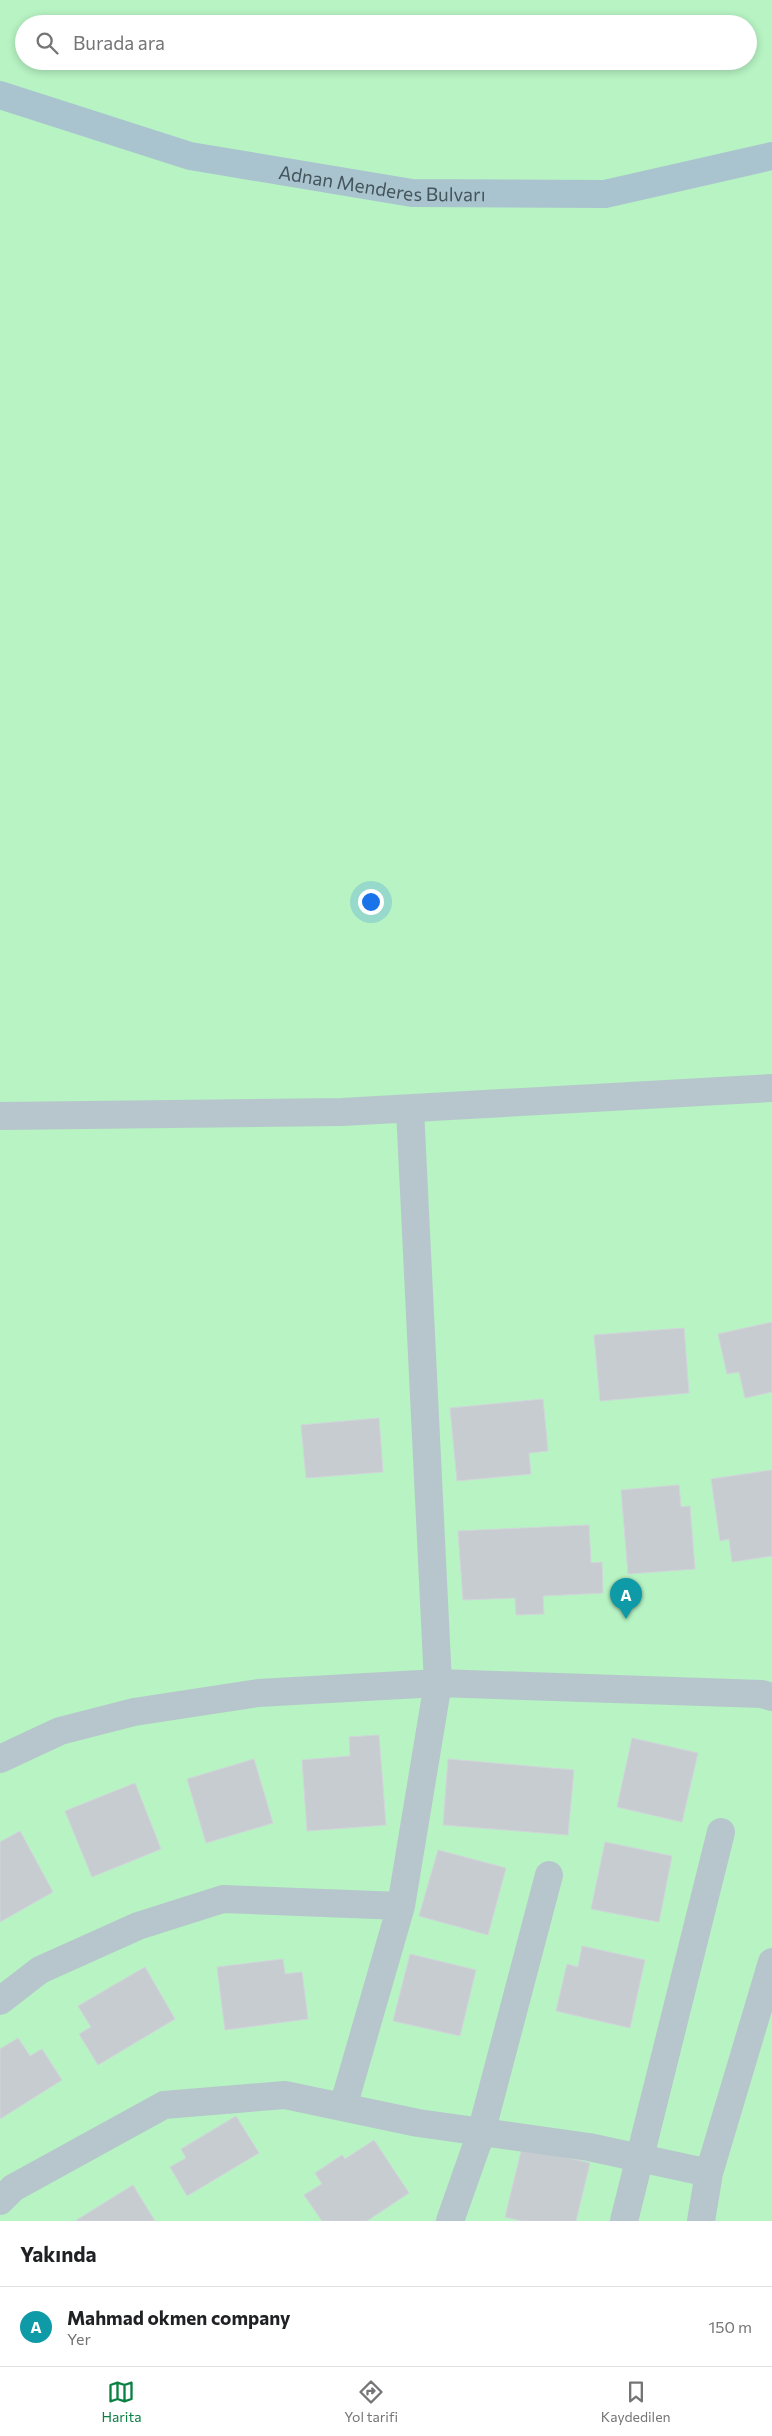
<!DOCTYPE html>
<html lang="tr">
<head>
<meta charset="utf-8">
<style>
  body { margin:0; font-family:Commissioner,sans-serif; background:#f2f2f2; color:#202124 }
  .you { position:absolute; left:370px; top:901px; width:18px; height:18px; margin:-12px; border:4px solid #fff; border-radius:50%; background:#1a73e8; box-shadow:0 0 0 8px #1a73e833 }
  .badge { display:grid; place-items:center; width:32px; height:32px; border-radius:50%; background:#0b8043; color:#fff; font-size:16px; font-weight:700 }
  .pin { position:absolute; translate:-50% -41px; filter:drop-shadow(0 1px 2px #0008) }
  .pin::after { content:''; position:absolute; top:26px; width:18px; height:15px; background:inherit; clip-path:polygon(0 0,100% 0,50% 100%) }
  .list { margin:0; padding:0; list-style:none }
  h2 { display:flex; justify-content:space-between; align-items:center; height:65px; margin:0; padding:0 20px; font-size:21px }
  h2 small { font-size:16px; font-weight:400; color:#757577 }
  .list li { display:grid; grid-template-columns:32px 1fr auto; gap:15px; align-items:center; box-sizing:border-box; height:80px; padding:0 20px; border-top:1px solid #e0e0e0 }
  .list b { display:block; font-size:19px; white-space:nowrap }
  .list p { margin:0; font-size:16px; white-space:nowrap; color:#757577 }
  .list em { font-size:16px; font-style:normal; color:#757577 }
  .icon { flex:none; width:28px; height:28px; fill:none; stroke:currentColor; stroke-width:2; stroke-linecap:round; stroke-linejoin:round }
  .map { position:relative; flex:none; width:772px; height:2221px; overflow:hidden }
  .search { position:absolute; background:#fff; box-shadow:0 2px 8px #0003; left:15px; right:15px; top:15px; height:55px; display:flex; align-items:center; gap:12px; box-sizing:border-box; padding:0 18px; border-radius:28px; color:#757577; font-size:19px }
  .sheet { height:145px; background:#fff }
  nav { display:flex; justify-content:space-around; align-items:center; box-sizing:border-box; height:70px; border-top:1px solid #e0e0e0; background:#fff; font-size:14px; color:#757577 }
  nav a { display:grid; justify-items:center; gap:2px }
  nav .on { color:#0b8043 }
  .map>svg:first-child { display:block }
  .green { fill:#b7f3c3; fill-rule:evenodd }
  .building { fill:#c7ccd1; stroke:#d1d5da }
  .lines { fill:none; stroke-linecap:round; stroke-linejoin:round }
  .minor { stroke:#b7c6cc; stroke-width:28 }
  .major { stroke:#aac4cf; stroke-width:28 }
  .labels { text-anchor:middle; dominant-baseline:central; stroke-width:4.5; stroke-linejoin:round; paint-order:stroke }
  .street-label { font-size:19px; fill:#44555c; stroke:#fff }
</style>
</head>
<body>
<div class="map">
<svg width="772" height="2221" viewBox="0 0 772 2221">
  <rect width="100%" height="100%" fill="#f0edee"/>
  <path class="green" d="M 0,0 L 772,0 L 772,2221 L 0,2221 ZM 24,24 L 748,24 L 748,61 L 24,61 Z"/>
  <path class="building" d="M 772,1322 L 772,1392 L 745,1398 L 739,1372 L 727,1374 L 718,1334 Z
    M 684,1328 L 689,1393 L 600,1401 L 594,1335 Z
    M 543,1399 L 548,1451 L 529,1453 L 531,1474 L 457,1481 L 450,1408 Z
    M 379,1418 L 383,1472 L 306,1478 L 301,1425 Z
    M 772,1470 L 772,1556 L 732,1562 L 729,1539 L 720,1541 L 711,1479 Z
    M 679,1485 L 681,1507 L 690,1506 L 695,1569 L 628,1574 L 621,1490 Z
    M 589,1525 L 591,1563 L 602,1562 L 603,1593 L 543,1596 L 544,1614 L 516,1615 L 515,1598 L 463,1600 L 458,1531 Z
    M 379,1735 L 386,1825 L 307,1831 L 302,1760 L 350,1756 L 349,1737 Z
    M 632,1738 L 698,1753 L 682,1822 L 617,1807 Z
    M 254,1759 L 273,1823 L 206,1843 L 187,1779 Z
    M 448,1759 L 574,1770 L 568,1835 L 443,1825 Z
    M 135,1783 L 161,1849 L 92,1877 L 65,1811 Z
    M 20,1831 L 53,1892 L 0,1922 L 0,1842 Z
    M 605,1842 L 672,1856 L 659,1922 L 591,1909 Z
    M 438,1850 L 506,1868 L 488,1935 L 419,1916 Z
    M 582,1946 L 645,1960 L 630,2028 L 556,2011 L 567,1964 L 578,1967 Z
    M 410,1954 L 476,1970 L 460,2036 L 393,2021 Z
    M 283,1959 L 285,1974 L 302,1972 L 308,2019 L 225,2030 L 217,1967 Z
    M 145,1967 L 175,2019 L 98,2065 L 79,2034 L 91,2027 L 78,2006 Z
    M 18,2038 L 30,2056 L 42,2049 L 62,2080 L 0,2119 L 0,2049 Z
    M 236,2116 L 259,2153 L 187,2196 L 170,2167 L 186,2158 L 181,2149 Z
    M 374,2140 L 409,2193 L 367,2221 L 322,2221 L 304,2195 L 322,2184 L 315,2173 L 342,2155 L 345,2159 Z
    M 522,2147 L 590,2163 L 576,2221 L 522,2221 L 505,2217 Z
    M 133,2185 L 155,2221 L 75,2221 Z"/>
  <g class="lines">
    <path class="minor" d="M 0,1116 L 342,1112 L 772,1088
      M 0,1759 L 60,1731 L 134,1712 L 258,1693 L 438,1683 L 762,1694 L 772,1697
      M 0,2001 L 40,1970 L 138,1926 L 223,1899 L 401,1906
      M 343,2107 L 401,1906 L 438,1683 L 410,1109
      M 0,2201 L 13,2188 L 164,2105 L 285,2095 L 418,2123 L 589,2147 L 709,2173
      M 450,2221 L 481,2133 L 549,1875
      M 624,2221 L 721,1832
      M 701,2221 L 709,2173 L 772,1962"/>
    <path class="major" id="s1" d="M 0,95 L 190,156 L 412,193 L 605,194 L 772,156"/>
  </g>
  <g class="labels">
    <g class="street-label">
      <text stroke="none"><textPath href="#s1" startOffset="394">Adnan Menderes Bulvarı</textPath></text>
    </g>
  </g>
</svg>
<div class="you"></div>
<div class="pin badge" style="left:626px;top:1619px;background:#0f9aa8">A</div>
<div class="search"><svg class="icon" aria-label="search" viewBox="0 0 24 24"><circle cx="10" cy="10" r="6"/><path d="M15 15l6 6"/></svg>Burada ara</div>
</div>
<section class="sheet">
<h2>Yakında<small></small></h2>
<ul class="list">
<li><span class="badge" style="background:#0f9aa8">A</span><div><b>Mahmad okmen company</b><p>Yer</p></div><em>150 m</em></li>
</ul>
</section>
<nav>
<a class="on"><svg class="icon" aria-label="map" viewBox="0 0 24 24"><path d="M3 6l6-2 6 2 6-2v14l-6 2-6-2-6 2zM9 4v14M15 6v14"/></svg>Harita</a>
<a><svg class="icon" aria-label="directions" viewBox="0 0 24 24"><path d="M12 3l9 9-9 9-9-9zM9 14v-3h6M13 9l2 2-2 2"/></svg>Yol tarifi</a>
<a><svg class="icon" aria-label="saved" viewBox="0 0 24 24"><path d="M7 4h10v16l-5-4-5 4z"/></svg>Kaydedilen</a>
</nav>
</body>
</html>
